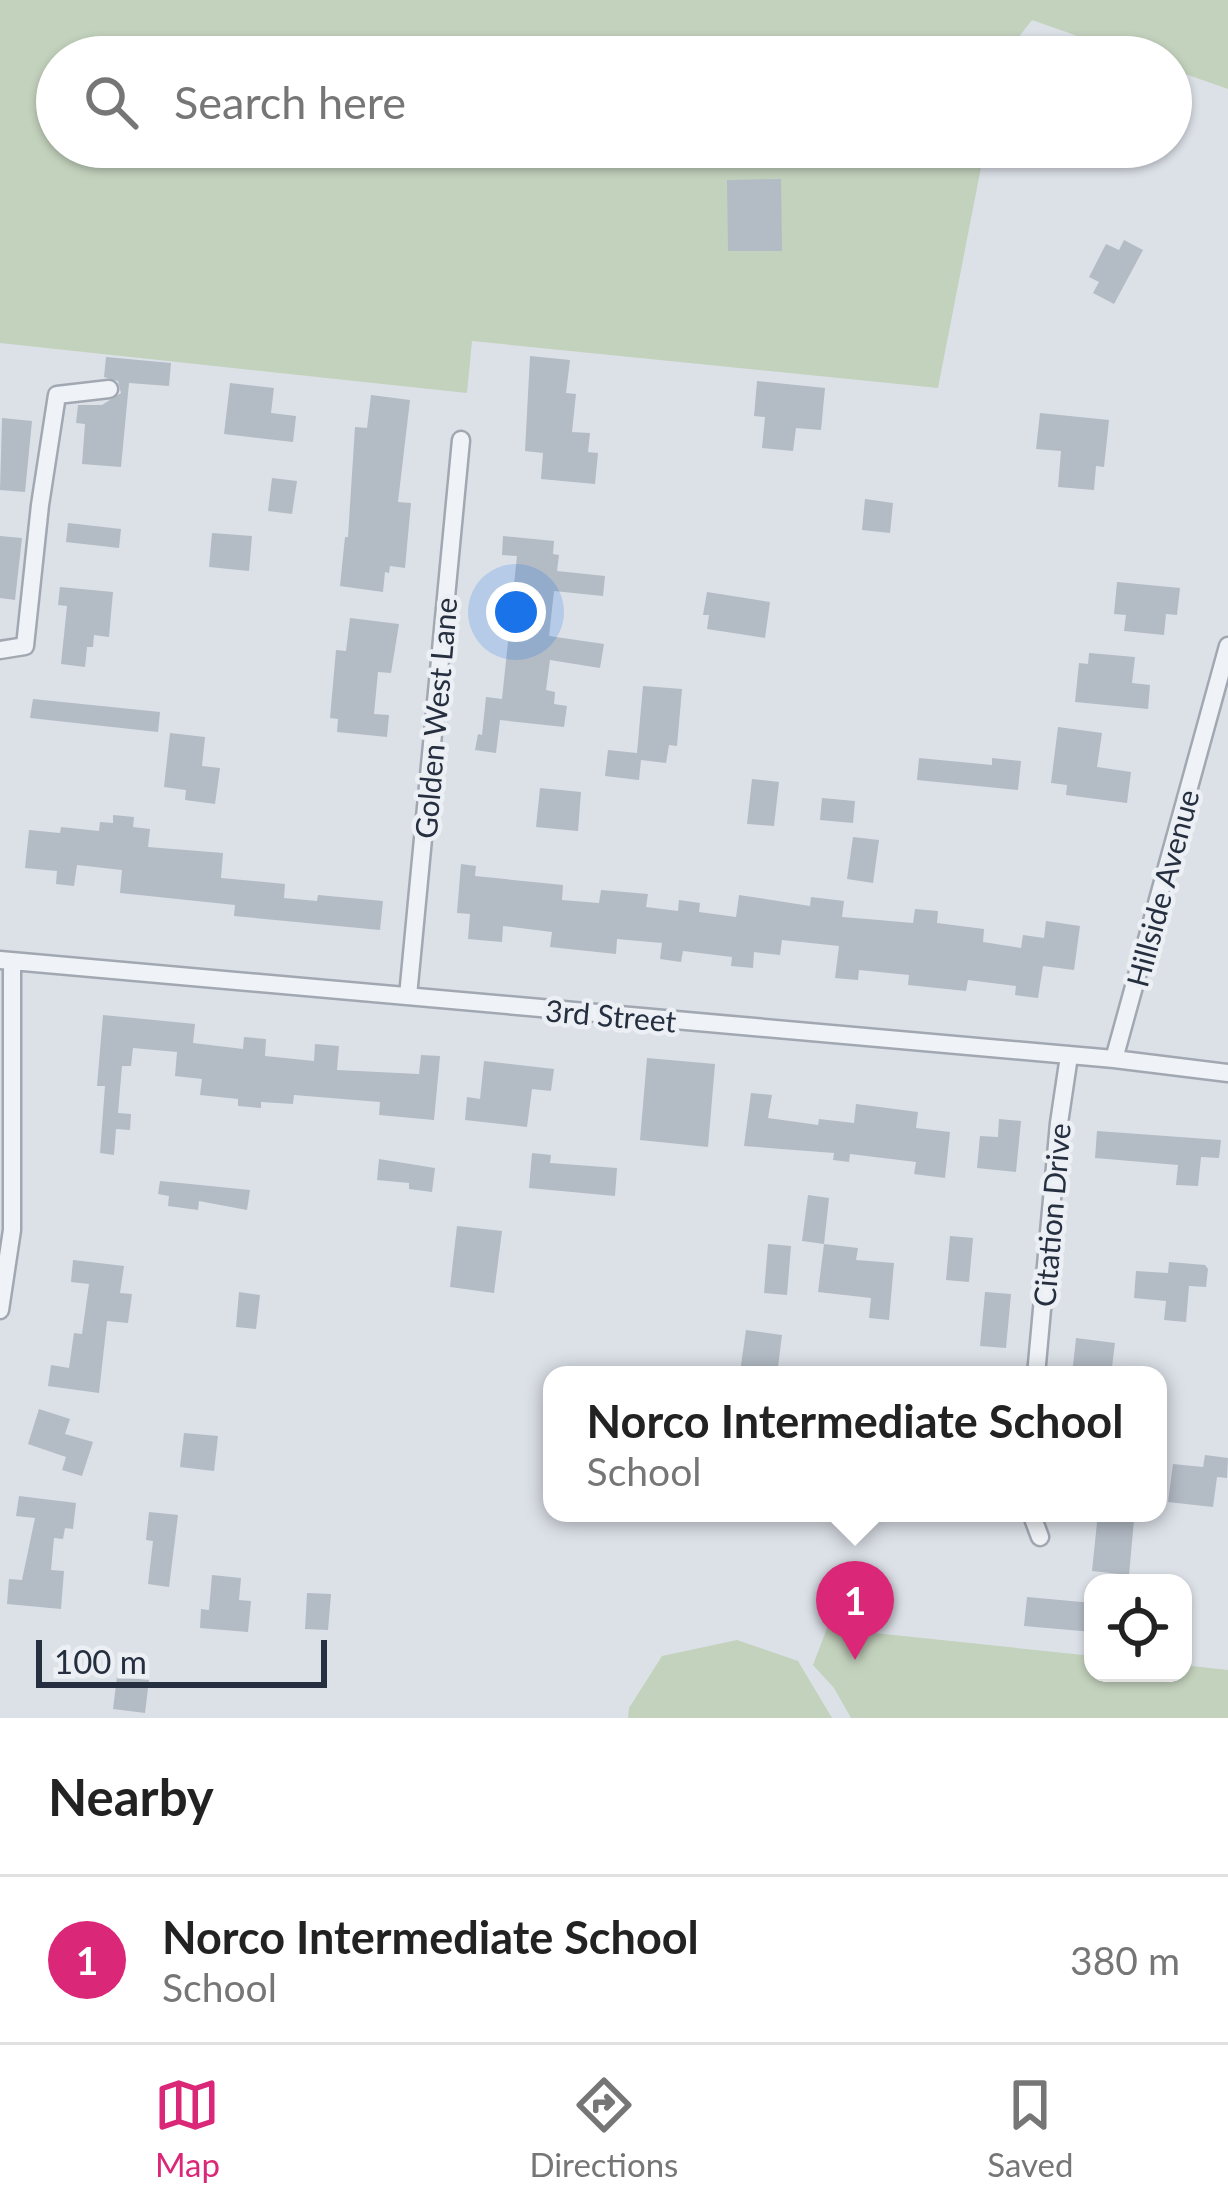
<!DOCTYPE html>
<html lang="en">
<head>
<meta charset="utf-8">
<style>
  body { margin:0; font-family:Lato,sans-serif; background:#f6f6f6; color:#222 }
  .controls { position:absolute; right:36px; bottom:36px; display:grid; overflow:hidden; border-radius:24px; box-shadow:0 3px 9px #0004 }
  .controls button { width:108px; height:108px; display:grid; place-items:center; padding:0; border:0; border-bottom:3px solid #e0e0e0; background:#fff; color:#222; font:60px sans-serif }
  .scale { position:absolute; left:36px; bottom:30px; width:291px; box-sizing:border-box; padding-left:12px; border:6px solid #252f3f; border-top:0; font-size:33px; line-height:42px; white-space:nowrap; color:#252f3f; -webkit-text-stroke:9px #ecf0f5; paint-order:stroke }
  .you { position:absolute; left:516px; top:612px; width:42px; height:42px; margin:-30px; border:9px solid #fff; border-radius:50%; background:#1a73e8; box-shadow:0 0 0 18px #1a73e833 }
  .badge { display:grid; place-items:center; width:78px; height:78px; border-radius:50%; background:#db2777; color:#fff; font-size:39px; font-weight:700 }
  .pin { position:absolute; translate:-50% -99px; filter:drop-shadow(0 3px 6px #0008) }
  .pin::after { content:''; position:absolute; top:63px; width:42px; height:36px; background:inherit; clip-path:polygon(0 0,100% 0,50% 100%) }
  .popup { position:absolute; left:543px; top:1366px; width:624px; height:156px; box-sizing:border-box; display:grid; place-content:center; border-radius:24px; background:#fff; filter:drop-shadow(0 3px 9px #0005); font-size:39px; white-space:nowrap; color:#767676 }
  .popup b { font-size:45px; color:#222 }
  .popup::after { content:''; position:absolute; left:50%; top:100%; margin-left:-24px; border:24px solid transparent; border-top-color:#fff }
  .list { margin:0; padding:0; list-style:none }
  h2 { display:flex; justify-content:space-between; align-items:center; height:156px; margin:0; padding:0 48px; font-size:51px }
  h2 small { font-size:39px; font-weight:400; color:#767676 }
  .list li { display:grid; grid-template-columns:78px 1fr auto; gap:36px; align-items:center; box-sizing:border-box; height:168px; padding:0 48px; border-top:3px solid #e0e0e0 }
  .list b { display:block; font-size:45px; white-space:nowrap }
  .list p { margin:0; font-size:39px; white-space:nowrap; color:#767676 }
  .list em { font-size:39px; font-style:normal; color:#767676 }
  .icon { flex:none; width:66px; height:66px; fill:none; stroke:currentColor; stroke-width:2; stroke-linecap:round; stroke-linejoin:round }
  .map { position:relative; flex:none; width:1228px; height:1718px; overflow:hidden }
  .search { position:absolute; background:#fff; box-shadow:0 3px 9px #0004; left:36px; right:36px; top:36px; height:132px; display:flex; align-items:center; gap:30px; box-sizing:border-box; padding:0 42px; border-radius:66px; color:#767676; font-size:45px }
  .sheet { height:324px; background:#fff }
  nav { display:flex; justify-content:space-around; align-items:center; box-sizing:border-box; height:168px; border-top:3px solid #e0e0e0; background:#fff; font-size:33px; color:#767676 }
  nav a { display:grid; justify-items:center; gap:6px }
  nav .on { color:#db2777 }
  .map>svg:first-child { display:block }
  .green { fill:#c3d2bd }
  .building { fill:#b3bbc5 }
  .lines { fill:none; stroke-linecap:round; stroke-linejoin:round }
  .minor-casing { stroke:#a1a8b2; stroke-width:21 }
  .minor { stroke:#eff2f6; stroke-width:16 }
  .labels { text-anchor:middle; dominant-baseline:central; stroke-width:9; stroke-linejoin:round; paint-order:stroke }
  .street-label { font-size:30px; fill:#252f3f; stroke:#ecf0f5 }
</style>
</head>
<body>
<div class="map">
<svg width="1228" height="1718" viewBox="0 0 1228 1718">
  <rect width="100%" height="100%" fill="#dce1e8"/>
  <path class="green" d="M 0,0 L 1228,0 L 1228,89 L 1171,69 L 1171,57 L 1137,57 L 1032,20 L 1003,57 L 57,57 L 57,147 L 985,147 L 938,388 L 472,341 L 467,393 L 0,343 Z
    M 827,1628 L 1093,1656 L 1093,1673 L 1183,1673 L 1183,1665 L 1228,1670 L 1228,1718 L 851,1718 L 834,1688 L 813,1665 Z
    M 737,1640 L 798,1661 L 832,1718 L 628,1718 L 629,1708 L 662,1656 Z"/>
  <path class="building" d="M 781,179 L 782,251 L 728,251 L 727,180 Z
    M 1124,240 L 1143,250 L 1114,304 L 1093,293 L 1099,282 L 1089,277 L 1106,244 L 1119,250 Z
    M 530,356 L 570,360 L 566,393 L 576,394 L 572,432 L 590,433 L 588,452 L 598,453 L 595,484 L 541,479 L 543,453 L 525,451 Z
    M 106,357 L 171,363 L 169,386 L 129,383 L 121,467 L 82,464 L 85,424 L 76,423 L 78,405 L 102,405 L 121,393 L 118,381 L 104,377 Z
    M 757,381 L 825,388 L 821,430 L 796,428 L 793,451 L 762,448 L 765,417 L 754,416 Z
    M 230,383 L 274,388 L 271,413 L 296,416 L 293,442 L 224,434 Z
    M 371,395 L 410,400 L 398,502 L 411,503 L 405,568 L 390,566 L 389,573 L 385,572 L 383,592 L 340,586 L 345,537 L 348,537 L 355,427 L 367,428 Z
    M 1040,413 L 1109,420 L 1104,467 L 1096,466 L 1094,490 L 1058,487 L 1061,451 L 1036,449 Z
    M 2,418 L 32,421 L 25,492 L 0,490 Z
    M 272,478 L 297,481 L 292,514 L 268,511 Z
    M 865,499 L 893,503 L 890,533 L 862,530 Z
    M 68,523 L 121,529 L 119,548 L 66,542 Z
    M 212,533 L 252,536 L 249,571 L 209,567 Z
    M 0,536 L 22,538 L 15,600 L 0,598 Z
    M 503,536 L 554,541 L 553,554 L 559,555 L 557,571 L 605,576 L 603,596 L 554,591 L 549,636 L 604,644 L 600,668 L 550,660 L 546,690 L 555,692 L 554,704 L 567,706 L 564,727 L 500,720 L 496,753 L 475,750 L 478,734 L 482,735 L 486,697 L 502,699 L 517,556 L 502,555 Z
    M 1117,582 L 1180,588 L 1177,615 L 1166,614 L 1164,635 L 1124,631 L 1126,615 L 1114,614 Z
    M 60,587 L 113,592 L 109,637 L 94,635 L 93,647 L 87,647 L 85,667 L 61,664 L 67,606 L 58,605 Z
    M 707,592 L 770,602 L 765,638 L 707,629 L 709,615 L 703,615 Z
    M 350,618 L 399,624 L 391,673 L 378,672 L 374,714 L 389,715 L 387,737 L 337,732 L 338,719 L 330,718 L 336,650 L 346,651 Z
    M 1089,653 L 1135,657 L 1132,683 L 1150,685 L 1148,709 L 1075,702 L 1079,663 L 1088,664 Z
    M 643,686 L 682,689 L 677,746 L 669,745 L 666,763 L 641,760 L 639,780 L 605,776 L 608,750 L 637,753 Z
    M 33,699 L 160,712 L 158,732 L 30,718 Z
    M 1058,727 L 1102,733 L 1097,767 L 1131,772 L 1127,803 L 1066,795 L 1067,785 L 1051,783 Z
    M 170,733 L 205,737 L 202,766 L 220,768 L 215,804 L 185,800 L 186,790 L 164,787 Z
    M 919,758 L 992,765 L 992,758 L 1021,761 L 1018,790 L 917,780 Z
    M 752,779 L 779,782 L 774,826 L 747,824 Z
    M 540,788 L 581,792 L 578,831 L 536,827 Z
    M 822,798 L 855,801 L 853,823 L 820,820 Z
    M 113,815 L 134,817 L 133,827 L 150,829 L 148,847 L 223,853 L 221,878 L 285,884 L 284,898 L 317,901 L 318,895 L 383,901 L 380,930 L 234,916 L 235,905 L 120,893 L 122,870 L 77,865 L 74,886 L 56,884 L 57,871 L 25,868 L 29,830 L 60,833 L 61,827 L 99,831 L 100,822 L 113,823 Z
    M 853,837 L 879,840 L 873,883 L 847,879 Z
    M 461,864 L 476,866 L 475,876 L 563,885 L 562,900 L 599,903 L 601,890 L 648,894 L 646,907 L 678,911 L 679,900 L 700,903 L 699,912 L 736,917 L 739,895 L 810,906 L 811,897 L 844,901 L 842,917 L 879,920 L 913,923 L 915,909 L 938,911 L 937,923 L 984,929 L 983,942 L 1021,948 L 1023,935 L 1044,938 L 1046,921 L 1080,926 L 1074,970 L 1043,966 L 1038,998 L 1015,995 L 1016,986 L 968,980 L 966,991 L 908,985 L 909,975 L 859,970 L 858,980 L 835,978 L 839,946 L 782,940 L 780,955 L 754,952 L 753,968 L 731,966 L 732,957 L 683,951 L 681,962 L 660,959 L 662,943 L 617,939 L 616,954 L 550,947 L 552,932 L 503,926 L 502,942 L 468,939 L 470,914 L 457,913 Z
    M 103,1015 L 195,1024 L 193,1043 L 243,1049 L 244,1037 L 266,1039 L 265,1056 L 314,1061 L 315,1044 L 339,1046 L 337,1070 L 419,1074 L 421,1055 L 440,1056 L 434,1120 L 379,1115 L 380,1102 L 294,1095 L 293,1104 L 261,1102 L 261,1108 L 238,1106 L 238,1099 L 200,1095 L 202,1079 L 175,1076 L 177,1052 L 133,1048 L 131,1066 L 122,1066 L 118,1113 L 131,1114 L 130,1130 L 116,1129 L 114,1155 L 100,1153 L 105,1086 L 97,1086 Z
    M 647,1058 L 715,1064 L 708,1147 L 640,1140 Z
    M 484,1061 L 554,1069 L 551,1091 L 532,1089 L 527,1127 L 465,1120 L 467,1097 L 480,1099 Z
    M 751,1093 L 772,1095 L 768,1118 L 818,1125 L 819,1119 L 854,1123 L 856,1104 L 918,1112 L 916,1128 L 950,1132 L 945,1178 L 914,1174 L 916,1162 L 850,1154 L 849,1162 L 833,1160 L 834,1153 L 744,1146 Z
    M 999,1119 L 1021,1121 L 1016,1172 L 977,1168 L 980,1136 L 998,1137 Z
    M 1097,1131 L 1221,1140 L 1219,1158 L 1201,1157 L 1198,1186 L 1176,1185 L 1178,1165 L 1095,1158 Z
    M 532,1153 L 551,1155 L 550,1163 L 617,1168 L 615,1196 L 529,1188 Z
    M 379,1159 L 435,1168 L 432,1192 L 409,1189 L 409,1183 L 377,1180 Z
    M 160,1181 L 250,1190 L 247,1210 L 199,1201 L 198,1210 L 168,1206 L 169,1196 L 158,1194 Z
    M 808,1195 L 829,1198 L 824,1244 L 802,1241 Z
    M 457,1226 L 502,1231 L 494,1293 L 450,1287 Z
    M 950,1236 L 973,1238 L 969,1282 L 946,1280 Z
    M 768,1244 L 791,1246 L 787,1295 L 764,1293 Z
    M 824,1244 L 858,1248 L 856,1260 L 894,1263 L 889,1320 L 869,1318 L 871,1298 L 818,1292 Z
    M 73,1260 L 124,1266 L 120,1293 L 132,1294 L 128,1323 L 107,1321 L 99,1393 L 48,1386 L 51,1365 L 69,1368 L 74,1333 L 82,1334 L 89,1284 L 71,1282 Z
    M 1169,1262 L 1205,1265 L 1208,1269 L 1206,1287 L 1189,1286 L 1186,1322 L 1164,1320 L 1166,1301 L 1134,1298 L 1136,1271 L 1168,1273 Z
    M 239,1292 L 260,1295 L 256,1329 L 236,1327 Z
    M 985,1292 L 1011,1294 L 1006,1348 L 980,1346 Z
    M 746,1330 L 782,1335 L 777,1375 L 740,1372 Z
    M 1076,1338 L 1115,1343 L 1111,1375 L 1072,1375 Z
    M 39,1409 L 70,1419 L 65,1434 L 93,1442 L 82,1476 L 62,1470 L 66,1457 L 28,1444 Z
    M 184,1433 L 218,1436 L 214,1471 L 180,1467 Z
    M 1205,1455 L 1228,1458 L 1227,1478 L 1217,1477 L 1213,1507 L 1168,1502 L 1173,1464 L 1203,1467 Z
    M 19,1496 L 76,1503 L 73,1529 L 65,1528 L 63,1539 L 54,1538 L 51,1570 L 64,1571 L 61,1609 L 7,1604 L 9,1579 L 22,1580 L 35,1518 L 16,1516 Z
    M 149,1512 L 178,1515 L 169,1587 L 148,1584 L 153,1541 L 146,1540 Z
    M 1098,1513 L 1127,1513 L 1126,1519 L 1134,1520 L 1129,1575 L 1092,1571 Z
    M 212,1575 L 241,1578 L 239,1600 L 251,1601 L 248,1632 L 200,1628 L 201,1609 L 209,1610 Z
    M 307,1593 L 331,1594 L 328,1630 L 305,1629 Z
    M 1027,1597 L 1093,1603 L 1093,1632 L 1024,1626 Z
    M 117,1677 L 149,1680 L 145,1713 L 113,1709 Z"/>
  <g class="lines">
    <g class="minor-casing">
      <path id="minor" d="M 0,650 L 25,646 L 40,505 L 57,395 L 109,389
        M 0,960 L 1114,1059 L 1228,1073
        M 408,996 L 461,440
        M 1114,1059 L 1228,646
        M 0,1310 L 12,1230 L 12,962
        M 1036,1375 L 1059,1123 L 1069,1056
        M 1031,1513 L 1040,1537"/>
    </g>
    <use href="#minor" class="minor"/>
  </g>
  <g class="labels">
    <g class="street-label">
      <text transform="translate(435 718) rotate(-85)">Golden West Lane</text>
      <text transform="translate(1162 888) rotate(-75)">Hillside Avenue</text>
      <text transform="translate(611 1015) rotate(5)">3rd Street</text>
      <text transform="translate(1051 1215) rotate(-85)">Citation Drive</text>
    </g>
  </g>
</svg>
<div class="controls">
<button><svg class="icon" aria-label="locate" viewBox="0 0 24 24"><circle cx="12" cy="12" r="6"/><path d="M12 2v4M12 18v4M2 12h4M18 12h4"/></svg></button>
</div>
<div class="scale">100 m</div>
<div class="you"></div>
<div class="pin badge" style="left:855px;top:1660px">1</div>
<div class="popup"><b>Norco Intermediate School</b>School</div>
<div class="search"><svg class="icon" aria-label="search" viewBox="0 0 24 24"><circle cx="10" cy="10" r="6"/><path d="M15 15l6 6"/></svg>Search here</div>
</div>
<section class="sheet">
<h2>Nearby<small></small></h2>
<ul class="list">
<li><span class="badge">1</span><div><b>Norco Intermediate School</b><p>School</p></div><em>380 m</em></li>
</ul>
</section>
<nav>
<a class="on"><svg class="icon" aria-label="map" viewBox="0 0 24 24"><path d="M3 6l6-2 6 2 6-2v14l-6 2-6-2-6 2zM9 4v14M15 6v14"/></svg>Map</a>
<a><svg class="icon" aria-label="directions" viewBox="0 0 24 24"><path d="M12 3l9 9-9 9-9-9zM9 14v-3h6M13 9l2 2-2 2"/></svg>Directions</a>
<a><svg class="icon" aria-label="saved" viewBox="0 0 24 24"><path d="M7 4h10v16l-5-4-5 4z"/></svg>Saved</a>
</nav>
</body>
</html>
